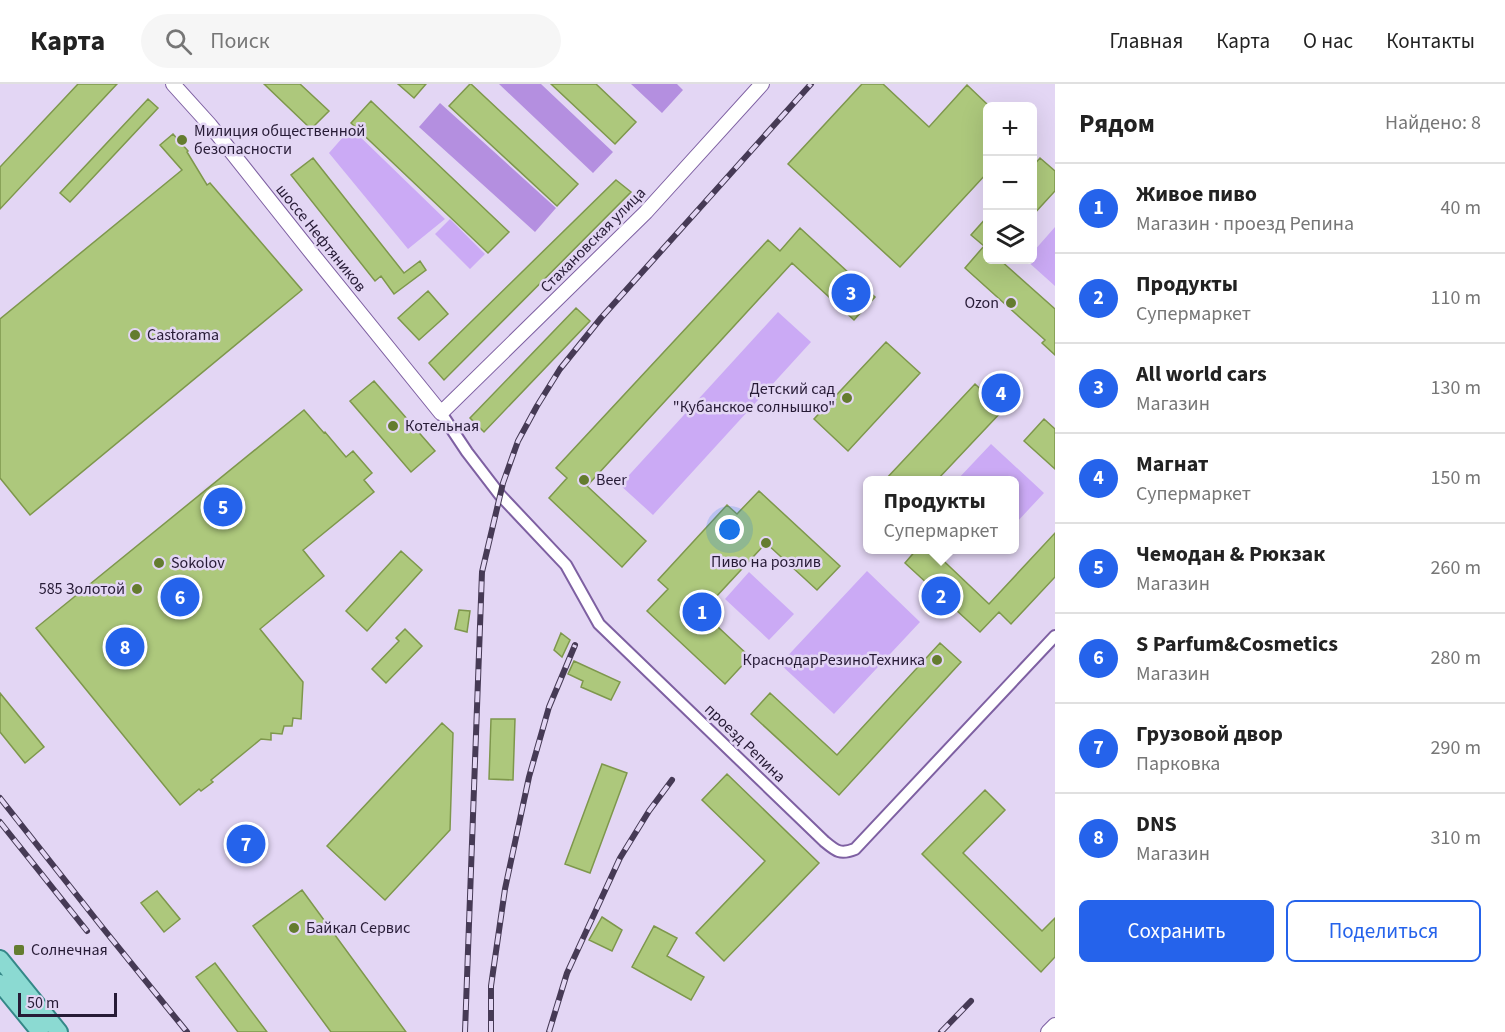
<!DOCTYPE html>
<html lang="ru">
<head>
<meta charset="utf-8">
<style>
  body { margin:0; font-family:"Source Sans 3",sans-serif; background:#f6f6f6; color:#222 }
  .controls { position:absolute; right:18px; top:18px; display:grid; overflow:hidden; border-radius:9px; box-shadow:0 6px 24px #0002 }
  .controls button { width:54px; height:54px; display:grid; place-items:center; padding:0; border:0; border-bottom:2px solid #e0e0e0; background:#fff; color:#222; font:30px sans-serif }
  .scale { position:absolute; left:18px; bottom:15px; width:99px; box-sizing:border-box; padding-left:6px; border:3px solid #271b36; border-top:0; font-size:16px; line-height:21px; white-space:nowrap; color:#271b36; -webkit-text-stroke:4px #e3d6f4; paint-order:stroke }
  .you { position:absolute; left:730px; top:446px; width:21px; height:21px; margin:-15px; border:4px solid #fff; border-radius:50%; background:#1a73e8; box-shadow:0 0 0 9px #1a73e833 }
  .badge { display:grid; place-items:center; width:39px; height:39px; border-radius:50%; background:#2563eb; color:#fff; font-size:20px; font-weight:700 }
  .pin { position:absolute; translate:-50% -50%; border:3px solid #fff; box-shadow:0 2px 6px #0006 }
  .popup { position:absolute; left:863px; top:392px; width:156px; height:78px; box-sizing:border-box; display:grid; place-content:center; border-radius:9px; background:#fff; filter:drop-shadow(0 2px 4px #0005); font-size:20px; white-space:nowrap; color:#767676 }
  .popup b { font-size:22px; color:#222 }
  .popup::after { content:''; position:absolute; left:50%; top:100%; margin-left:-12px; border:12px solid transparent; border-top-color:#fff }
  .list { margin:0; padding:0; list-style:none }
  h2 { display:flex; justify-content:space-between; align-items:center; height:78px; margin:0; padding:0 24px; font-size:26px }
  h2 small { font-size:20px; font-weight:400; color:#767676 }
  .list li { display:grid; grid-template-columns:39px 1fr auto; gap:18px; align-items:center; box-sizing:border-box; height:90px; padding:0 24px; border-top:2px solid #e0e0e0 }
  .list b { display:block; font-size:22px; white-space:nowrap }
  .list p { margin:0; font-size:20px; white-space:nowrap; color:#767676 }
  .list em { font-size:20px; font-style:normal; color:#767676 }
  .actions { display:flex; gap:12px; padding:18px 24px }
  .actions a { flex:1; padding:14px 0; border:2px solid #2563eb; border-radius:9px; text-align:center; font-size:21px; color:#2563eb }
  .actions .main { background:#2563eb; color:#fff }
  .icon { flex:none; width:33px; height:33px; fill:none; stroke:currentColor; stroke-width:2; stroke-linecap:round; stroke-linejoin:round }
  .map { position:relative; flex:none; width:1055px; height:948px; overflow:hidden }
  header { display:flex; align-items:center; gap:36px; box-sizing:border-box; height:84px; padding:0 30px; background:#fff; border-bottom:2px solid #e0e0e0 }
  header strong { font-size:28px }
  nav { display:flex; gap:33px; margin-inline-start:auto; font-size:21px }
  .search { width:420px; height:54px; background:#f6f6f6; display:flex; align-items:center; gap:15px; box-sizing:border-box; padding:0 21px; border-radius:33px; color:#767676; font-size:22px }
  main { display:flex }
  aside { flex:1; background:#fff }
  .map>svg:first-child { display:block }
  .green { fill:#cbaaf5 }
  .forest { fill:#b48fe0 }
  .building { fill:#adc87c; stroke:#7e974c; stroke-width:1.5 }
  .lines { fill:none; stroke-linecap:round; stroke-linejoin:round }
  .minor-casing { stroke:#7e60a2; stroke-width:14 }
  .tertiary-casing { stroke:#7e60a2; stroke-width:16 }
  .primary-casing { stroke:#358888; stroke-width:20 }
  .minor { stroke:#fff; stroke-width:10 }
  .tertiary { stroke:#fff; stroke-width:14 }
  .primary { stroke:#8bdad2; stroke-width:16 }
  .rail-casing { stroke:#463a55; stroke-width:6 }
  .rail { stroke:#e3d6f4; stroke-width:4; stroke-dasharray:11; stroke-linecap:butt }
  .poi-dot { fill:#647c2f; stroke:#e3d6f4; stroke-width:2 }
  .labels { text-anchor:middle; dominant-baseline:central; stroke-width:5; stroke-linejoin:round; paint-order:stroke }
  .poi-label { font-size:16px; fill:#271b36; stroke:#e3d6f4; text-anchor:start }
  .street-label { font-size:16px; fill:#271b36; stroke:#e3d6f4 }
</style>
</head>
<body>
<header>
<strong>Карта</strong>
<div class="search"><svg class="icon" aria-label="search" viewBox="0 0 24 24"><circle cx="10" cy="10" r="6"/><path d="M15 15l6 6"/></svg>Поиск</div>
<nav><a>Главная</a><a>Карта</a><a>О нас</a><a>Контакты</a></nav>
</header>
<main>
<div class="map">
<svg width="1055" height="948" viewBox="0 0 1055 948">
  <rect width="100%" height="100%" fill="#e3d6f4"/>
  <path class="green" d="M 351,44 L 445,135 L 408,165 L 329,69 Z
    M 450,135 L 485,170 L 470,185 L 435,150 Z
    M 1055,143 L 1055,202 L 1026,176 L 1032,176 L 1033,168 Z
    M 778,228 L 811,258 L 653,431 L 620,401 Z
    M 991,360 L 1044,409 L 1015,440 L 1014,396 L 957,396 Z
    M 867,487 L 920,538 L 834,630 L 780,580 Z
    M 749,488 L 794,530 L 769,556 L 725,515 Z"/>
  <path class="forest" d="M 499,0 L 541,0 L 613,68 L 593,89 Z
    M 631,0 L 677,0 L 683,6 L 662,29 Z
    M 440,19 L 556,124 L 535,148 L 419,43 Z"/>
  <path class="building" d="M 78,0 L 117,0 L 0,125 L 0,83 Z
    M 264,0 L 300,0 L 329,27 L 311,45 Z
    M 398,0 L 426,0 L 414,14 Z
    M 470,0 L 471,0 L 578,100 L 557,122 L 449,22 Z
    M 551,0 L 596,0 L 636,38 L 615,60 Z
    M 862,0 L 883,0 L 929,43 L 967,1 L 987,20 L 987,89 L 900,183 L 788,80 Z
    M 148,15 L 158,24 L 70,118 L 60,109 Z
    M 371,17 L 509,148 L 488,169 L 351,39 Z
    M 173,50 L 188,67 L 187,68 L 207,101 L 210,99 L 302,206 L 30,431 L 0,394 L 0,235 L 182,86 L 160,61 Z
    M 313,74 L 404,189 L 420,177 L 426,186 L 394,210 L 381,192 L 375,197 L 291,91 Z
    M 1040,74 L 1055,87 L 1055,107 L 1032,132 L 1032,83 Z
    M 616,96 L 631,108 L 444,296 L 429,279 Z
    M 987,133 L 987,176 L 1000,176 L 1055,225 L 1055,271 L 1042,259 L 1045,256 L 965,184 L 984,162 L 971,151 Z
    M 800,144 L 875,213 L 854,236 L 792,179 L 587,402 L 646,457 L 622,483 L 549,414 L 567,394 L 556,384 L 768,156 L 780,167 Z
    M 428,207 L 448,230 L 419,256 L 398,234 Z
    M 576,224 L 590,237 L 484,348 L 470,334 Z
    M 886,258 L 920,289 L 848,367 L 814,335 Z
    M 374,297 L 435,367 L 411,388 L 350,317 Z
    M 975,300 L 1003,326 L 937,396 L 885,396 Z
    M 304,326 L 324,349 L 325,348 L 346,373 L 353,367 L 372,389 L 364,396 L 374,408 L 303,466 L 324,492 L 260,545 L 303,598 L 301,635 L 293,634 L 292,642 L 284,642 L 282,650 L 271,649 L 271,656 L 261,655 L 211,696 L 213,698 L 201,707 L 199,705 L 180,721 L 36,544 Z
    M 1044,335 L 1055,345 L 1055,385 L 1024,357 Z
    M 759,407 L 840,482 L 817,506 L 766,459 L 702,528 L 750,573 L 725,600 L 647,527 L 668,505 L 658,496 L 727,421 L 737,430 Z
    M 1055,449 L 1055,493 L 1011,540 L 999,528 L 980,548 L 905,479 L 917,465 L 931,465 L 989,520 Z
    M 401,467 L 422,486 L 367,547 L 346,527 Z
    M 459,526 L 470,527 L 467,548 L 455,545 Z
    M 405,545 L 422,562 L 386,599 L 372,585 L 399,557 L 396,554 Z
    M 561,549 L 570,556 L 562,573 L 554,566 Z
    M 940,559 L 961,578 L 839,711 L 751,630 L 770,609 L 837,671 Z
    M 574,577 L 620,598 L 611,616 L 581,603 L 583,597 L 568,590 Z
    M 0,609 L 44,663 L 25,679 L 0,648 Z
    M 491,635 L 515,635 L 513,696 L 489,695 Z
    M 442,639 L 453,649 L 450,746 L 385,816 L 327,762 Z
    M 602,680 L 627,689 L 590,789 L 565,780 Z
    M 727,690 L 819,779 L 724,877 L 696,849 L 765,777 L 702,716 Z
    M 985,706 L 1005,726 L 963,769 L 1042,847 L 1055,834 L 1055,873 L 1041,888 L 922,770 Z
    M 302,806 L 406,948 L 331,948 L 253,842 Z
    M 157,807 L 180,835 L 164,848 L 141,819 Z
    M 602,833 L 622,846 L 612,867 L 589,856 Z
    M 654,842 L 677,854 L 667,872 L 704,893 L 691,916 L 632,883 Z
    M 215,879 L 267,948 L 238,948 L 196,893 Z"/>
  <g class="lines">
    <g class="minor-casing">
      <path id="minor" d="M 441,329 L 467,368 L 500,411 L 566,481 L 599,540 L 824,757 C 836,767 840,771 855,765 L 1055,552"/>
    </g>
    <g class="tertiary-casing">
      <path id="tertiary" d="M 173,0 L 210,41 L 314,172 L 441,329 L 646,128 L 762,0
        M 1048,948 L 1055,941"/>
    </g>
    <g class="primary-casing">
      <path id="primary" d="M 0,875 L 59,948
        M 0,899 L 40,948"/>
    </g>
    <use href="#minor" class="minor"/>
    <use href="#tertiary" class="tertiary"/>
    <use href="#primary" class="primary"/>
    <g class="rail-casing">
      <path id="rail" d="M 0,714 L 102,843 L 187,948
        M 0,738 L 87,847
        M 465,948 L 482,488 L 503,399 L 518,357 L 537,322 L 560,285 L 601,234 L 811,0
        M 491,948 L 491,902 L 505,805 L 529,693 L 549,623 L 575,561
        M 549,948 L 567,889 L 620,774 L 649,727 L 672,696
        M 941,948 L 971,917"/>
    </g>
    <use href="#rail" class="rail"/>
  </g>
  <g class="poi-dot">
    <circle cx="182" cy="56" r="6"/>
    <circle cx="1011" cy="219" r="6"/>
    <circle cx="135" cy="251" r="6"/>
    <circle cx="847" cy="314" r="6"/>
    <circle cx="393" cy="342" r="6"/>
    <circle cx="584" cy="396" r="6"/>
    <circle cx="766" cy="459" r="6"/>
    <circle cx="159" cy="479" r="6"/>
    <circle cx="137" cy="505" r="6"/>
    <circle cx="937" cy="576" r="6"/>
    <circle cx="294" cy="844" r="6"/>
    <rect x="13" y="860" width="12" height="12" rx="3"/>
  </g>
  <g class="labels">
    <g class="poi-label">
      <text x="194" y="47">Милиция общественной<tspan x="194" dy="18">безопасности</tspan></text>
      <text x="999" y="219" text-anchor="end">Ozon</text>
      <text x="147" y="251">Castorama</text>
      <text x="835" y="305" text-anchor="end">Детский сад<tspan x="835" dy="18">"Кубанское солнышко"</tspan></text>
      <text x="405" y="342">Котельная</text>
      <text x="596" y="396">Beer</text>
      <text x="766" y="478" text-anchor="middle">Пиво на розлив</text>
      <text x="171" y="479">Sokolov</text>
      <text x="125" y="505" text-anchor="end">585 Золотой</text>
      <text x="925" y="576" text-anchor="end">КраснодарРезиноТехника</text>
      <text x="306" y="844">Байкал Сервис</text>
      <text x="31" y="866">Солнечная</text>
    </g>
    <g class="street-label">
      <text transform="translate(321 154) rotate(51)">шоссе Нефтяников</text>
      <text transform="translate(593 156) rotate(-45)">Стахановская улица</text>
      <text transform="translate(745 659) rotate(44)">проезд Репина</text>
    </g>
  </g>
</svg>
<div class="controls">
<button>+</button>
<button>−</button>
<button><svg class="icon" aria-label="layers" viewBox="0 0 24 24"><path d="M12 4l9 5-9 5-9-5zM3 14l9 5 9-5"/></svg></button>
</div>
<div class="scale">50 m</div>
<div class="you"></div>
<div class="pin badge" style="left:702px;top:528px">1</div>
<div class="pin badge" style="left:941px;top:512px">2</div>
<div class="popup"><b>Продукты</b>Супермаркет</div>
<div class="pin badge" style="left:851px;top:209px">3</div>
<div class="pin badge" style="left:1001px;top:309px">4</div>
<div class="pin badge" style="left:223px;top:423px">5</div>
<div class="pin badge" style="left:180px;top:513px">6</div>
<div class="pin badge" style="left:246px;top:760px">7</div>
<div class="pin badge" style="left:125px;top:563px">8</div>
</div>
<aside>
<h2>Рядом<small>Найдено: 8</small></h2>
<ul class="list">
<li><span class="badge">1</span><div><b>Живое пиво</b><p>Магазин · проезд Репина</p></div><em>40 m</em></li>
<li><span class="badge">2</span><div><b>Продукты</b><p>Супермаркет</p></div><em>110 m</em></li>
<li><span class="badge">3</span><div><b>All world cars</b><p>Магазин</p></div><em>130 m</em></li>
<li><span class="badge">4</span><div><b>Магнат</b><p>Супермаркет</p></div><em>150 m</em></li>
<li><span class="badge">5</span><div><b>Чемодан &amp; Рюкзак</b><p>Магазин</p></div><em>260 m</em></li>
<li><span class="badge">6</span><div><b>S Parfum&amp;Cosmetics</b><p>Магазин</p></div><em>280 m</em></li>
<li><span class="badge">7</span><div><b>Грузовой двор</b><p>Парковка</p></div><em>290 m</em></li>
<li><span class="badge">8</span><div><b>DNS</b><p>Магазин</p></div><em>310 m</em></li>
</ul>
<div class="actions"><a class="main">Сохранить</a><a>Поделиться</a></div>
</aside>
</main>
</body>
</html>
